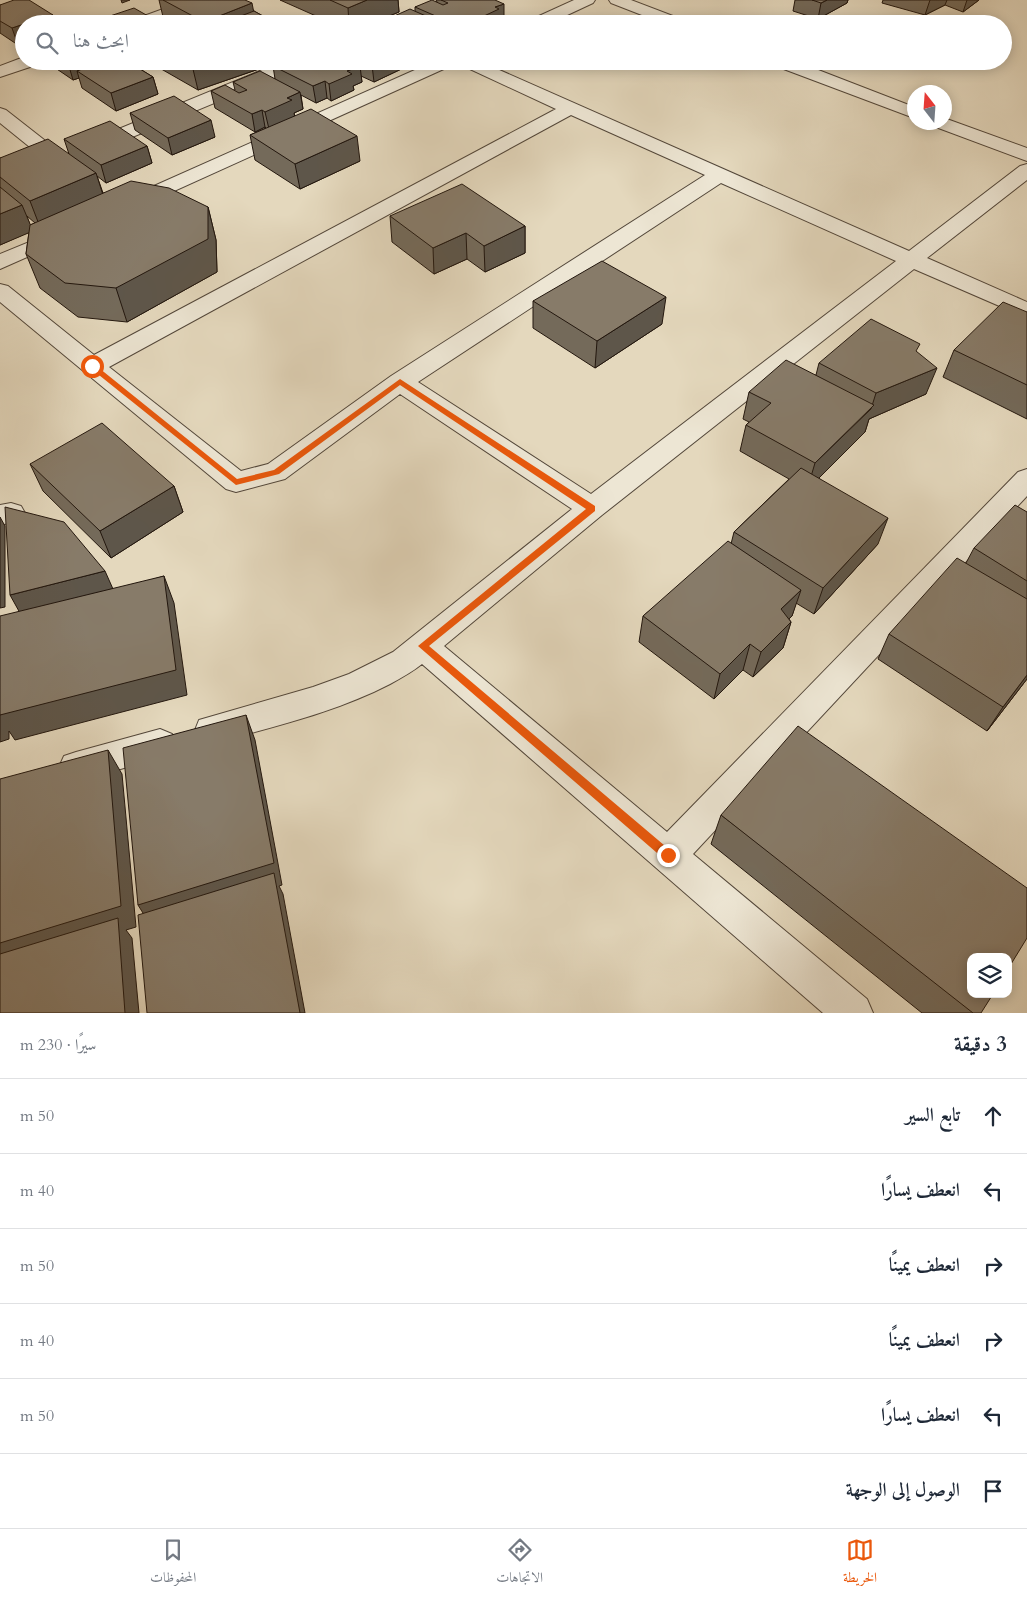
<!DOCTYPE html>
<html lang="ar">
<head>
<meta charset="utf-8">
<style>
  body { margin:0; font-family:Cardo,Amiri,serif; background:#f6f6f7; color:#1f2937; direction:rtl }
  .controls { position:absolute; right:15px; bottom:15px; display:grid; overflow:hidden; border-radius:10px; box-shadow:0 2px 12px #0003 }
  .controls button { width:45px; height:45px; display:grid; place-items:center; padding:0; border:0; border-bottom:1px solid #e0e1e3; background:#fff; color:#1f2937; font:25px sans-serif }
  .compass { position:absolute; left:907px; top:85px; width:45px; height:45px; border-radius:50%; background:#fff; box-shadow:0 2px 12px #0003; rotate:343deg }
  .stop { position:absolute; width:15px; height:15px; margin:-11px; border:4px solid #ea580c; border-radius:50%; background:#fff }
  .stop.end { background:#ea580c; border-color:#fff; box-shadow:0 1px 5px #0008 }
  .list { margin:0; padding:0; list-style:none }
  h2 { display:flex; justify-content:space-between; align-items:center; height:65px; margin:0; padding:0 20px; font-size:21px }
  h2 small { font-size:16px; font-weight:400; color:#747a83 }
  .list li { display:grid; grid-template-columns:32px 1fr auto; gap:15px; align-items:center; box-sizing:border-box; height:75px; padding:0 20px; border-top:1px solid #e0e1e3 }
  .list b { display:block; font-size:19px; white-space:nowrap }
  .list em { font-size:16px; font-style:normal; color:#747a83 }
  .icon { flex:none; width:28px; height:28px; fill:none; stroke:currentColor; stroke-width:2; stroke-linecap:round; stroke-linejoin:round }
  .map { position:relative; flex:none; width:1027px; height:1013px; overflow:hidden; direction:ltr }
  .search { position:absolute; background:#fff; box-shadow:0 2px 12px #0003; left:15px; right:15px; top:15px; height:55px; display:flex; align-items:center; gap:12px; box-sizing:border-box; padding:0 18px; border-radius:28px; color:#747a83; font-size:19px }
  .sheet { height:515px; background:#fff }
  nav { display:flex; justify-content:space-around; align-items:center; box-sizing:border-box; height:70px; border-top:1px solid #e0e1e3; background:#fff; font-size:14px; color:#747a83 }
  nav a { display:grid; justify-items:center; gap:2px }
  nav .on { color:#ea580c }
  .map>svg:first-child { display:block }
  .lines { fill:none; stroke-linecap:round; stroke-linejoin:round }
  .minor-casing { stroke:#53473a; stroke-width:2 }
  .minor { fill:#ede6d4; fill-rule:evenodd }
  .wall { fill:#746a5a; stroke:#23170e; fill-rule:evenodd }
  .shaded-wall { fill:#5e564a; stroke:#23170e }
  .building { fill:#877b69; stroke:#23170e }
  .route { fill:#ea580c }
</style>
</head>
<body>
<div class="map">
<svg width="1027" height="1013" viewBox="0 0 1027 1013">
  <rect width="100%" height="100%" fill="#e4d8bd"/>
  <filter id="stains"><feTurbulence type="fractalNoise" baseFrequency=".004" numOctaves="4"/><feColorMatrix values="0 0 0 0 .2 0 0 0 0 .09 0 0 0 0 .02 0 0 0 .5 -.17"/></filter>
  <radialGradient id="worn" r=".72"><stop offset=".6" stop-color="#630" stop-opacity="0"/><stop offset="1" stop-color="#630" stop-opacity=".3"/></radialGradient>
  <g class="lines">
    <g class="minor-casing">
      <path id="minor" d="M 188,0 L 211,0 L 209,3 L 152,24 L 128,24 L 130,21 Z
        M 574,0 L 595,0 L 593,3 L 548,24 L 526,24 L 528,21 Z
        M 609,0 L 631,0 L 686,21 L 688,24 L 665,24 L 611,3 Z
        M 24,57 L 24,61 L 38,61 L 36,65 L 0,77 L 0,66 Z
        M 284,61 L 308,61 L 306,65 L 101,150 L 94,152 L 87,150 L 84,146 L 87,142 Z
        M 435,61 L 479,61 L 909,251 L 1020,166 L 1027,164 L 1027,180 L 927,258 L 1027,302 L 1027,318 L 914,269 L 602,515 L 444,646 L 667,832 L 1018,472 L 1027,469 L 1027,496 L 693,854 L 867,999 L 873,1013 L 823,1013 L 422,664 C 412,672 401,678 390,684 C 334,713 271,727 211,744 L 199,740 L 195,730 L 199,720 L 313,687 L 349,674 L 393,652 L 572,509 L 400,394 L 285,479 L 236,492 L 226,489 L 0,302 L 0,284 L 8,286 L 94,355 L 556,109 L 457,63 L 141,206 L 134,208 L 127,206 L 124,202 L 127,198 ZM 571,115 L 705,175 L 391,376 L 268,464 L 241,471 L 109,367 ZM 721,183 L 896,261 L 591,494 L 418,382 Z
        M 771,61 L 795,61 L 914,107 L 914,118 L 773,65 Z
        M 0,108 L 6,110 L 66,157 L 69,161 L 66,165 L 59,167 L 52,165 L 0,123 Z
        M 944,118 L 1027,148 L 1027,161 L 933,126 L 931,122 L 944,122 Z
        M 61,229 L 68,231 L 72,235 L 68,239 L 0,269 L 0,254 Z
        M 11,503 L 21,506 L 25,513 L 21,520 L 0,525 L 0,505 Z
        M 160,729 L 172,734 L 177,744 L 172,754 L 76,782 L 64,778 L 59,767 L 64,756 L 76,752 Z"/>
    </g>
    <use href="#minor" class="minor"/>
  </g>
  <path class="wall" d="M 159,0 L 245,0 L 254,11 L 277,24 L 169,24 L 164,21 Z
    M 280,0 L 398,0 L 399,12 L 369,24 L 334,24 Z
    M 436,0 L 495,0 L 504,20 L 499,22 L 499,24 L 372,24 L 392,23 L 392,17 L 415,12 L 415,7 L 437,2 Z
    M 795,0 L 848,0 L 847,3 L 818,19 L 793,11 Z
    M 883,0 L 979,0 L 963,12 L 945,5 L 925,15 L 882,3 Z
    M 0,5 L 53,15 L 56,24 L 24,24 L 18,45 L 0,33 Z
    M 45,61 L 127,61 L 153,77 L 158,94 L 116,111 L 82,88 L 79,78 L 73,80 Z
    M 154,61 L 277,61 L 256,70 L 198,90 L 156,66 Z
    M 283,61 L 414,61 L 414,63 L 374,82 L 361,76 L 362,82 L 353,86 L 354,90 L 331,101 L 327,98 L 316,103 L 301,95 L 303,109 L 294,113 L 295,116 L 360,161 L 300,189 L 255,160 L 250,135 L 266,128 L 265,127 L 255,132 L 215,108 L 211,91 L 235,90 L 233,82 L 275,79 L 273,66 Z
    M 130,113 L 215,137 L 172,155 L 135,130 Z
    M 64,139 L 147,146 L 152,163 L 106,183 L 97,176 L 103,193 L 208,207 L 216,240 L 217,272 L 127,322 L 78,317 L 40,288 L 26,254 L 29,232 L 0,245 L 0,158 L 69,154 ZM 27,216 L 35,223 L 30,225 Z
    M 390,216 L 525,226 L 525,253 L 485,272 L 467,259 L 434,274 L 392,242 Z
    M 533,301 L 662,324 L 595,368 L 533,328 Z
    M 1027,312 L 1027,419 L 943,377 L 954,350 Z
    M 917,352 L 926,394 L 869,419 L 865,432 L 819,478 L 878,544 L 814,614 L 796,603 L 792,616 L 789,619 L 791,622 L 783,648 L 753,677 L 743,670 L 714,699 L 639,642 L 643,616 L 731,544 L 734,532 L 789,479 L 740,451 L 746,425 L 749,422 L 743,419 L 749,392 L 816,375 L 819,363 Z
    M 30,464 L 174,486 L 183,512 L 111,558 L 43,491 Z
    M 1027,512 L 1027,679 L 987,731 L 878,659 L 889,634 L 966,563 L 974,548 Z
    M 721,815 L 981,1013 L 922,1013 L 711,844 Z"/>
  <path class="shaded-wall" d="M 121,0 L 130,0 L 122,3 Z
    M 367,0 L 398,0 L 399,12 L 369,24 L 349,24 L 348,8 Z
    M 827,0 L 848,0 L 847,3 L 818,19 L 821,3 Z
    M 930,0 L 947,0 L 945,5 L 925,15 Z
    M 967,0 L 979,0 L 963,12 Z
    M 252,3 L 256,24 L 204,24 L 204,22 Z
    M 504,4 L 504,20 L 499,22 L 499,24 L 469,24 L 469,23 L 495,7 Z
    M 53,15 L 56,24 L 26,24 Z
    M 24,24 L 24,43 L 18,45 L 12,28 Z
    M 74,61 L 113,61 L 77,71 L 79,78 L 73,80 L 68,63 Z
    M 204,61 L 255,61 L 256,70 L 198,90 L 192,65 Z
    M 255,61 L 277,61 L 256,70 Z
    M 381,61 L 414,61 L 414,63 L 374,82 L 372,65 Z
    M 360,66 L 362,82 L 353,86 L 354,90 L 331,101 L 329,84 L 347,71 Z
    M 153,77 L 158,94 L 116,111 L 111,93 Z
    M 325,81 L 327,98 L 316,103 L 313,86 Z
    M 300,92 L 303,109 L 294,113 L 295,118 L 269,129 L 265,112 L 287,98 Z
    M 262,110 L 265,127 L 255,132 L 252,114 Z
    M 211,120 L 215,137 L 172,155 L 168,138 Z
    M 357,136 L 360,161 L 300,189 L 295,164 Z
    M 147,146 L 152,163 L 106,183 L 101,165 Z
    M 96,173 L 104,198 L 40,227 L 30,201 Z
    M 22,205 L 33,231 L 0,245 L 0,214 Z
    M 208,207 L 216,240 L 217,272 L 127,322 L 116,288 Z
    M 525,226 L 525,253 L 485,272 L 484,246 Z
    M 466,233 L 467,259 L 434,274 L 433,248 Z
    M 666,297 L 662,324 L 595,368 L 597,341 Z
    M 937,368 L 926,394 L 869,419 L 865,432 L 807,490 L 815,463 L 871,409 L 876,393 Z
    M 174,486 L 183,512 L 111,558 L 100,531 Z
    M 0,517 L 5,526 L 5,607 L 0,608 Z
    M 888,518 L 878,544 L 814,614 L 823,588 Z
    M 105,571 L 113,589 L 20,613 L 10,595 Z
    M 164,576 L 174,603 L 187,695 L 15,740 L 9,731 L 9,739 L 0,742 L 0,627 Z
    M 801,590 L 792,616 L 773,634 L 781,609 Z
    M 791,622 L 783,648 L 753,677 L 761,652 Z
    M 750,644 L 743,670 L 714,699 L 720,674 Z
    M 1027,675 L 1027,679 L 987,731 L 1003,707 Z
    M 246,715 L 255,740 L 282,885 L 279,886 L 283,894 L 305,1013 L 300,1013 L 151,926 L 138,905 Z
    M 108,750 L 122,774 L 136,927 L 126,930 L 132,938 L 139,1013 L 125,1013 L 0,969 L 0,943 Z"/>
  <path class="building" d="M 14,0 L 29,0 L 53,15 L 24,24 L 12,28 L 0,21 L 0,5 Z
    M 163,0 L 245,0 L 252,3 L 204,22 L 207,24 L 200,24 L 204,22 Z
    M 330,0 L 367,0 L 348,8 Z
    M 432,0 L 443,5 L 448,3 L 441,0 L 495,0 L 504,4 L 495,7 L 499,9 L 469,23 L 465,21 L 458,24 L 454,24 L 415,7 Z
    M 812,0 L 827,0 L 821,3 Z
    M 134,8 L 162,24 L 99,24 L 95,21 Z
    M 410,9 L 444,24 L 406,24 L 392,17 Z
    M 254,11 L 277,24 L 220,24 Z
    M 383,19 L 395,24 L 372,24 Z
    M 65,61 L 74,61 L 68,63 Z
    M 104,61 L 127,61 L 153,77 L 111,93 L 77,71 Z
    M 185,61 L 204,61 L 192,65 Z
    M 283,61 L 294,61 L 301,65 L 305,63 L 301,61 L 351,61 L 360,66 L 347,71 L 352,74 L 329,84 L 325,81 L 313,86 L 273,66 Z
    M 364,61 L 381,61 L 372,65 Z
    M 260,71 L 300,92 L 287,98 L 292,100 L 265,112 L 262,110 L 252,114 L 211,91 L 225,85 L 239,93 L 247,90 L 233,82 Z
    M 174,96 L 211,120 L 168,138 L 130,113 Z
    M 311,109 L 357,136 L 295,164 L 250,135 Z
    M 110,121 L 147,146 L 101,165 L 64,139 Z
    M 48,139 L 96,173 L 30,201 L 0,177 L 0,158 Z
    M 131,181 L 169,188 L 208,207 L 208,239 L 116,288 L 65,283 L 26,254 L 30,225 Z
    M 462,184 L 525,226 L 484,246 L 466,233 L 433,248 L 390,216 Z
    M 0,187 L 22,205 L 0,214 Z
    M 602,261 L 666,297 L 597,341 L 533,301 Z
    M 1003,302 L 1027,312 L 1027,385 L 954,350 Z
    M 871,319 L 920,344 L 916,351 L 937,368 L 876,393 L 819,363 Z
    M 786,360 L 874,405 L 815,463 L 746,425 L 771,403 L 749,392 Z
    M 102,423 L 174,486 L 100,531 L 30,464 Z
    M 801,468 L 888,518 L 823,588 L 734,532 Z
    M 1015,505 L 1027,512 L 1027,581 L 974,548 Z
    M 5,507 L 64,522 L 105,571 L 10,595 Z
    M 728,541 L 801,590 L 781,609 L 791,622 L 761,652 L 750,644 L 720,674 L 643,616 Z
    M 957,558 L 1027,599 L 1027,675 L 1003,707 L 889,634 Z
    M 164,576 L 176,670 L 0,715 L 0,616 Z
    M 246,715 L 274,863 L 138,905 L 123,748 Z
    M 798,726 L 1027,888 L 1027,938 L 1008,969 L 1008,957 L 971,957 L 971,994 L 993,994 L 981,1013 L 973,1013 L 721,815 Z
    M 108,750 L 121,906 L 0,943 L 0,779 Z
    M 274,873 L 300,1013 L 147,1013 L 138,915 Z
    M 118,918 L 125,1013 L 0,1013 L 0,954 Z"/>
  <path class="route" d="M 89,364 L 94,364 L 237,479 L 274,470 L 400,379 L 595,506 L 595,511 L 429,646 L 671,851 L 673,855 L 671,859 L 664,859 L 418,646 L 586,509 L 400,385 L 279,474 L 236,485 L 89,367 Z"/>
  <rect width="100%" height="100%" filter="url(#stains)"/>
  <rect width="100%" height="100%" fill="url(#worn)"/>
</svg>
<div class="controls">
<button><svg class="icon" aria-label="layers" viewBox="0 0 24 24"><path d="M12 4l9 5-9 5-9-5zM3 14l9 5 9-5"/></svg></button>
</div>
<svg class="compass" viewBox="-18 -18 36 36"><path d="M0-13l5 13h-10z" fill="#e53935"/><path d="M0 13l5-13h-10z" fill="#747a83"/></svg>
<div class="stop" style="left:92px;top:366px"></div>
<div class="stop end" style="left:668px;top:855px"></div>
<div class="search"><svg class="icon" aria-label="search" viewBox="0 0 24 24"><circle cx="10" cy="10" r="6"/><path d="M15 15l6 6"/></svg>ابحث هنا</div>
</div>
<section class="sheet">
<h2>3 دقيقة<small>سيرًا · 230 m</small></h2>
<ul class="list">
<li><svg class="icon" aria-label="ahead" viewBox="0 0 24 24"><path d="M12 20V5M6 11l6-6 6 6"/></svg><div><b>تابع السير</b></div><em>50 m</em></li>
<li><svg class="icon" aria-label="left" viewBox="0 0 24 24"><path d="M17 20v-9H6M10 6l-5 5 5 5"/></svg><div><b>انعطف يسارًا</b></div><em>40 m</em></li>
<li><svg class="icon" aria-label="right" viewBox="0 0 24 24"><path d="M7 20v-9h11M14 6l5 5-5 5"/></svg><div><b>انعطف يمينًا</b></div><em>50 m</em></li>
<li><svg class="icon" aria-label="right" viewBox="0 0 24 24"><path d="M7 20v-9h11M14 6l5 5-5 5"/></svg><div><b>انعطف يمينًا</b></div><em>40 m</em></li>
<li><svg class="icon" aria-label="left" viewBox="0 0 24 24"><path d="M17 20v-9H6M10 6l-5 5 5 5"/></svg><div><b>انعطف يسارًا</b></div><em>50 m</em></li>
<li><svg class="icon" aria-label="arrive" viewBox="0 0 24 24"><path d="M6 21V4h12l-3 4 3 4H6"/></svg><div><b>الوصول إلى الوجهة</b></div></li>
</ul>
</section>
<nav>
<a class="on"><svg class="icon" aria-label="map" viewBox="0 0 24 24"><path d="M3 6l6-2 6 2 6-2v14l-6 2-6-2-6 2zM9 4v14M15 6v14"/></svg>الخريطة</a>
<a><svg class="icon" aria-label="directions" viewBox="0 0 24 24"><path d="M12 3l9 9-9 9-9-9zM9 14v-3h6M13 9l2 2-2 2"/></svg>الاتجاهات</a>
<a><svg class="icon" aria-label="saved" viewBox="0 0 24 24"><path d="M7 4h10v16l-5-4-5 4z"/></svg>المحفوظات</a>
</nav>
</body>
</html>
